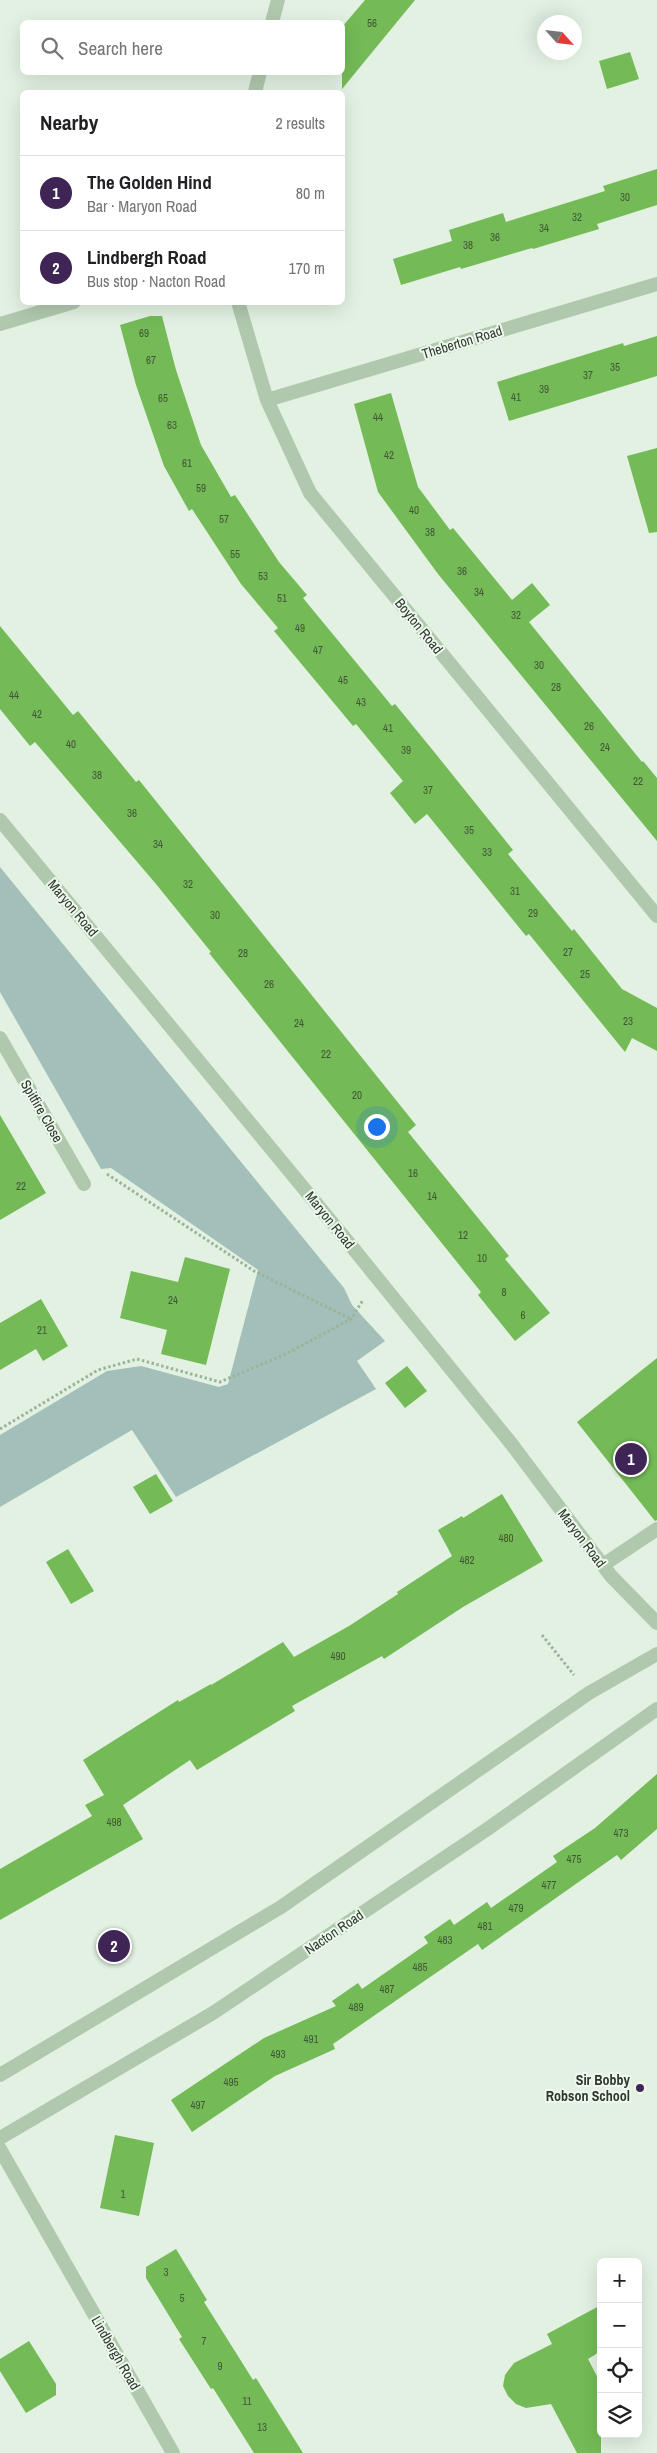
<!DOCTYPE html>
<html lang="en">
<head>
<meta charset="utf-8">
<style>
  body { margin:0; font-family:"Archivo Narrow",sans-serif; background:#f2f2f2; color:#202124 }
  .controls { position:absolute; right:15px; bottom:15px; display:grid; overflow:hidden; border-radius:8px; box-shadow:0 5px 20px #0002 }
  .controls button { width:45px; height:45px; display:grid; place-items:center; padding:0; border:0; border-bottom:1px solid #e0e0e0; background:#fff; color:#202124; font:25px sans-serif }
  .compass { position:absolute; left:537px; top:15px; width:45px; height:45px; border-radius:50%; background:#fff; box-shadow:0 5px 20px #0002; rotate:117deg }
  .you { position:absolute; left:376px; top:1126px; width:18px; height:18px; margin:-12px; border:4px solid #fff; border-radius:50%; background:#1a73e8; box-shadow:0 0 0 8px #1a73e833 }
  .badge { display:grid; place-items:center; width:32px; height:32px; border-radius:50%; background:#3f2556; color:#fff; font-size:16px; font-weight:700 }
  .pin { position:absolute; translate:-50% -50%; border:2px solid #fff; box-shadow:0 1px 5px #0006 }
  .list { margin:0; padding:0; list-style:none }
  h2 { display:flex; justify-content:space-between; align-items:center; height:65px; margin:0; padding:0 20px; font-size:21px }
  h2 small { font-size:16px; font-weight:400; color:#757577 }
  .list li { display:grid; grid-template-columns:32px 1fr auto; gap:15px; align-items:center; box-sizing:border-box; height:75px; padding:0 20px; border-top:1px solid #e0e0e0 }
  .list b { display:block; font-size:19px; white-space:nowrap }
  .list p { margin:0; font-size:16px; white-space:nowrap; color:#757577 }
  .list em { font-size:16px; font-style:normal; color:#757577 }
  .icon { flex:none; width:28px; height:28px; fill:none; stroke:currentColor; stroke-width:2; stroke-linecap:round; stroke-linejoin:round }
  .map { position:relative; flex:none; width:657px; height:2453px; overflow:hidden }
  .search { position:absolute; background:#fff; box-shadow:0 5px 20px #0002; left:20px; top:20px; width:325px; height:55px; display:flex; align-items:center; gap:12px; box-sizing:border-box; padding:0 18px; border-radius:8px; color:#757577; font-size:19px }
  .panel { position:absolute; background:#fff; box-shadow:0 5px 20px #0002; left:20px; top:90px; width:325px; height:215px; border-radius:8px }
  .map>svg:first-child { display:block }
  .green { fill:#a3bfba }
  .building { fill:#74ba57 }
  .lines { fill:none; stroke-linecap:round; stroke-linejoin:round }
  .path { stroke:#9bb498; stroke-width:3; stroke-dasharray:2.5 2.5; stroke-linecap:butt }
  .service { stroke:#b0c9ae; stroke-width:14 }
  .minor { stroke:#b0c9ae; stroke-width:14 }
  .tertiary { stroke:#b0c9ae; stroke-width:14 }
  .poi-dot { fill:#3f2556; stroke:#eef9ee; stroke-width:2 }
  .labels { text-anchor:middle; dominant-baseline:central; stroke-width:4; stroke-linejoin:round; paint-order:stroke }
  .number-label { font-size:11px; fill:#405837 }
  .street-label { font-size:14px; fill:#2e382c; stroke:#eef9ee }
  .poi-label { font-size:14px; font-weight:bold; fill:#2e382c; stroke:#eef9ee; text-anchor:end }
</style>
</head>
<body>
<div class="map">
<svg width="657" height="2453" viewBox="0 0 657 2453">
  <rect width="100%" height="100%" fill="#e2f1e2"/>
  <path class="green" d="M 0,867 L 344,1288 L 352,1305 L 385,1341 L 357,1361 L 376,1389 L 176,1497 L 132,1430 L 0,1507 L 0,1435 L 107,1371 L 141,1366 L 219,1387 L 228,1384 L 258,1270 L 111,1168 L 101,1169 L 0,992 Z"/>
  <path class="building" d="M 365,0 L 415,0 L 342,89 L 342,27 Z
    M 630,52 L 639,79 L 607,89 L 599,61 Z
    M 657,169 L 657,205 L 597,224 L 599,229 L 533,249 L 532,248 L 461,269 L 460,267 L 401,285 L 393,259 L 452,241 L 449,230 L 503,213 L 506,222 L 605,191 L 603,186 Z
    M 150,316 L 162,316 L 176,370 L 201,445 L 231,497 L 235,495 L 279,562 L 307,595 L 303,598 L 392,706 L 395,704 L 431,748 L 513,850 L 508,854 L 572,931 L 574,929 L 622,989 L 657,1008 L 657,1051 L 632,1038 L 625,1052 L 529,934 L 526,936 L 427,814 L 415,824 L 390,793 L 403,781 L 356,724 L 353,726 L 274,631 L 278,628 L 241,584 L 192,509 L 189,511 L 164,466 L 136,385 L 120,325 Z
    M 657,336 L 657,376 L 509,421 L 497,382 L 623,343 L 624,346 Z
    M 391,393 L 418,487 L 450,530 L 453,528 L 512,600 L 532,583 L 550,605 L 529,622 L 642,762 L 643,761 L 657,778 L 657,841 L 438,574 L 378,492 L 354,404 Z
    M 657,448 L 657,532 L 649,533 L 627,456 Z
    M 0,626 L 73,715 L 78,711 L 136,782 L 139,780 L 416,1125 L 408,1132 L 509,1256 L 505,1259 L 550,1313 L 515,1341 L 478,1295 L 481,1292 L 209,953 L 211,952 L 156,884 L 35,742 L 30,746 L 0,709 Z
    M 0,1115 L 46,1193 L 0,1220 Z
    M 185,1257 L 230,1269 L 206,1365 L 161,1354 L 167,1330 L 120,1318 L 131,1271 L 178,1282 Z
    M 41,1299 L 68,1346 L 43,1361 L 36,1349 L 0,1370 L 0,1323 Z
    M 657,1358 L 657,1520 L 655,1521 L 577,1422 Z
    M 407,1366 L 427,1391 L 405,1408 L 385,1383 Z
    M 156,1474 L 173,1501 L 150,1514 L 133,1487 Z
    M 502,1494 L 543,1561 L 463,1607 L 384,1659 L 382,1656 L 292,1706 L 295,1711 L 197,1770 L 190,1760 L 123,1805 L 143,1839 L 0,1920 L 0,1869 L 92,1816 L 85,1805 L 104,1795 L 83,1760 L 178,1700 L 179,1702 L 211,1684 L 211,1685 L 283,1642 L 294,1657 L 349,1626 L 398,1594 L 397,1592 L 452,1556 L 438,1530 L 462,1516 L 463,1518 Z
    M 68,1549 L 94,1591 L 71,1604 L 46,1562 Z
    M 657,1774 L 657,1829 L 621,1860 L 617,1855 L 482,1950 L 478,1944 L 333,2044 L 335,2049 L 275,2076 L 192,2132 L 171,2100 L 264,2038 L 336,2006 L 332,2001 L 358,1983 L 362,1989 L 428,1943 L 424,1937 L 450,1919 L 454,1925 L 487,1902 L 491,1908 L 557,1862 L 553,1856 L 595,1828 Z
    M 115,2135 L 154,2143 L 139,2216 L 100,2208 Z
    M 176,2249 L 207,2300 L 204,2302 L 253,2380 L 256,2378 L 303,2453 L 254,2453 L 213,2388 L 211,2389 L 179,2339 L 182,2337 L 146,2278 L 146,2267 Z
    M 601,2305 L 601,2351 L 588,2359 L 601,2384 L 601,2453 L 577,2453 L 551,2404 L 526,2408 L 516,2404 L 508,2396 L 503,2386 L 505,2375 L 514,2363 L 552,2344 L 547,2334 Z
    M 29,2341 L 56,2384 L 56,2395 L 26,2413 L 0,2371 L 0,2359 Z"/>
  <g class="lines">
    <path class="path" d="M 107,1174 L 254,1271 L 351,1319
      M 0,1429 L 98,1370 L 137,1359 L 220,1382 L 288,1353 L 351,1319 L 363,1300
      M 542,1635 L 574,1675"/>
    <path class="service" d="M 603,1565 L 657,1529"/>
    <path class="minor" d="M 272,22 L 278,0
      M 255,92 L 260,72
      M 238,302 L 267,400 L 310,493 L 657,916
      M 0,324 L 74,302
      M 267,400 L 657,284
      M 0,1038 L 84,1184
      M 0,2138 L 213,2013 L 486,1830 L 657,1709"/>
    <path class="tertiary" d="M 0,820 L 348,1242 L 510,1442 L 611,1576 L 657,1623
      M 0,2075 L 281,1907 L 589,1693 L 657,1654
      M 0,2149 L 173,2453"/>
  </g>
  <circle class="poi-dot" cx="640" cy="2088" r="5"/>
  <g class="labels">
    <g class="number-label">
      <text x="372" y="23">56</text>
      <text x="625" y="197">30</text>
      <text x="577" y="217">32</text>
      <text x="544" y="228">34</text>
      <text x="495" y="237">36</text>
      <text x="468" y="245">38</text>
      <text x="144" y="333">69</text>
      <text x="151" y="360">67</text>
      <text x="615" y="367">35</text>
      <text x="588" y="375">37</text>
      <text x="544" y="389">39</text>
      <text x="516" y="397">41</text>
      <text x="163" y="398">65</text>
      <text x="378" y="417">44</text>
      <text x="172" y="425">63</text>
      <text x="389" y="455">42</text>
      <text x="187" y="463">61</text>
      <text x="201" y="488">59</text>
      <text x="414" y="510">40</text>
      <text x="224" y="519">57</text>
      <text x="430" y="532">38</text>
      <text x="235" y="554">55</text>
      <text x="462" y="571">36</text>
      <text x="263" y="576">53</text>
      <text x="479" y="592">34</text>
      <text x="282" y="598">51</text>
      <text x="516" y="615">32</text>
      <text x="300" y="628">49</text>
      <text x="318" y="650">47</text>
      <text x="539" y="665">30</text>
      <text x="343" y="680">45</text>
      <text x="556" y="687">28</text>
      <text x="14" y="695">44</text>
      <text x="361" y="702">43</text>
      <text x="37" y="714">42</text>
      <text x="589" y="726">26</text>
      <text x="388" y="728">41</text>
      <text x="71" y="744">40</text>
      <text x="605" y="747">24</text>
      <text x="406" y="750">39</text>
      <text x="97" y="775">38</text>
      <text x="638" y="781">22</text>
      <text x="428" y="790">37</text>
      <text x="132" y="813">36</text>
      <text x="469" y="830">35</text>
      <text x="158" y="844">34</text>
      <text x="487" y="852">33</text>
      <text x="188" y="884">32</text>
      <text x="515" y="891">31</text>
      <text x="533" y="913">29</text>
      <text x="215" y="915">30</text>
      <text x="568" y="952">27</text>
      <text x="243" y="953">28</text>
      <text x="585" y="974">25</text>
      <text x="269" y="984">26</text>
      <text x="628" y="1021">23</text>
      <text x="299" y="1023">24</text>
      <text x="326" y="1054">22</text>
      <text x="357" y="1095">20</text>
      <text x="413" y="1173">16</text>
      <text x="21" y="1186">22</text>
      <text x="432" y="1196">14</text>
      <text x="463" y="1235">12</text>
      <text x="482" y="1258">10</text>
      <text x="504" y="1292">8</text>
      <text x="173" y="1300">24</text>
      <text x="523" y="1315">6</text>
      <text x="42" y="1330">21</text>
      <text x="506" y="1538">480</text>
      <text x="467" y="1560">482</text>
      <text x="338" y="1656">490</text>
      <text x="114" y="1822">498</text>
      <text x="621" y="1833">473</text>
      <text x="574" y="1859">475</text>
      <text x="549" y="1885">477</text>
      <text x="516" y="1908">479</text>
      <text x="485" y="1926">481</text>
      <text x="445" y="1940">483</text>
      <text x="420" y="1967">485</text>
      <text x="387" y="1989">487</text>
      <text x="356" y="2007">489</text>
      <text x="311" y="2039">491</text>
      <text x="278" y="2054">493</text>
      <text x="231" y="2082">495</text>
      <text x="198" y="2105">497</text>
      <text x="123" y="2194">1</text>
      <text x="166" y="2272">3</text>
      <text x="182" y="2298">5</text>
      <text x="204" y="2341">7</text>
      <text x="220" y="2366">9</text>
      <text x="247" y="2401">11</text>
      <text x="262" y="2427">13</text>
    </g>
    <g class="street-label">
      <text transform="translate(462 342) rotate(-17)">Theberton Road</text>
      <text transform="translate(419 626) rotate(51)">Boyton Road</text>
      <text transform="translate(73 908) rotate(50)">Maryon Road</text>
      <text transform="translate(42 1111) rotate(60)">Spitfire Close</text>
      <text transform="translate(330 1220) rotate(51)">Maryon Road</text>
      <text transform="translate(582 1538) rotate(53)">Maryon Road</text>
      <text transform="translate(334 1932) rotate(-34)">Nacton Road</text>
      <text transform="translate(116 2353) rotate(60)">Lindbergh Road</text>
    </g>
    <g class="poi-label">
      <text x="630" y="2080">Sir Bobby<tspan x="630" dy="16">Robson School</tspan></text>
    </g>
  </g>
</svg>
<div class="controls">
<button>+</button>
<button>−</button>
<button><svg class="icon" aria-label="locate" viewBox="0 0 24 24"><circle cx="12" cy="12" r="6"/><path d="M12 2v4M12 18v4M2 12h4M18 12h4"/></svg></button>
<button><svg class="icon" aria-label="layers" viewBox="0 0 24 24"><path d="M12 4l9 5-9 5-9-5zM3 14l9 5 9-5"/></svg></button>
</div>
<svg class="compass" viewBox="-18 -18 36 36"><path d="M0-13l5 13h-10z" fill="#e53935"/><path d="M0 13l5-13h-10z" fill="#757577"/></svg>
<div class="you"></div>
<div class="pin badge" style="left:631px;top:1459px">1</div>
<div class="pin badge" style="left:114px;top:1946px">2</div>
<div class="search"><svg class="icon" aria-label="search" viewBox="0 0 24 24"><circle cx="10" cy="10" r="6"/><path d="M15 15l6 6"/></svg>Search here</div>
<section class="panel">
<h2>Nearby<small>2 results</small></h2>
<ul class="list">
<li><span class="badge">1</span><div><b>The Golden Hind</b><p>Bar · Maryon Road</p></div><em>80 m</em></li>
<li><span class="badge">2</span><div><b>Lindbergh Road</b><p>Bus stop · Nacton Road</p></div><em>170 m</em></li>
</ul>
</section>
</div>
</body>
</html>
